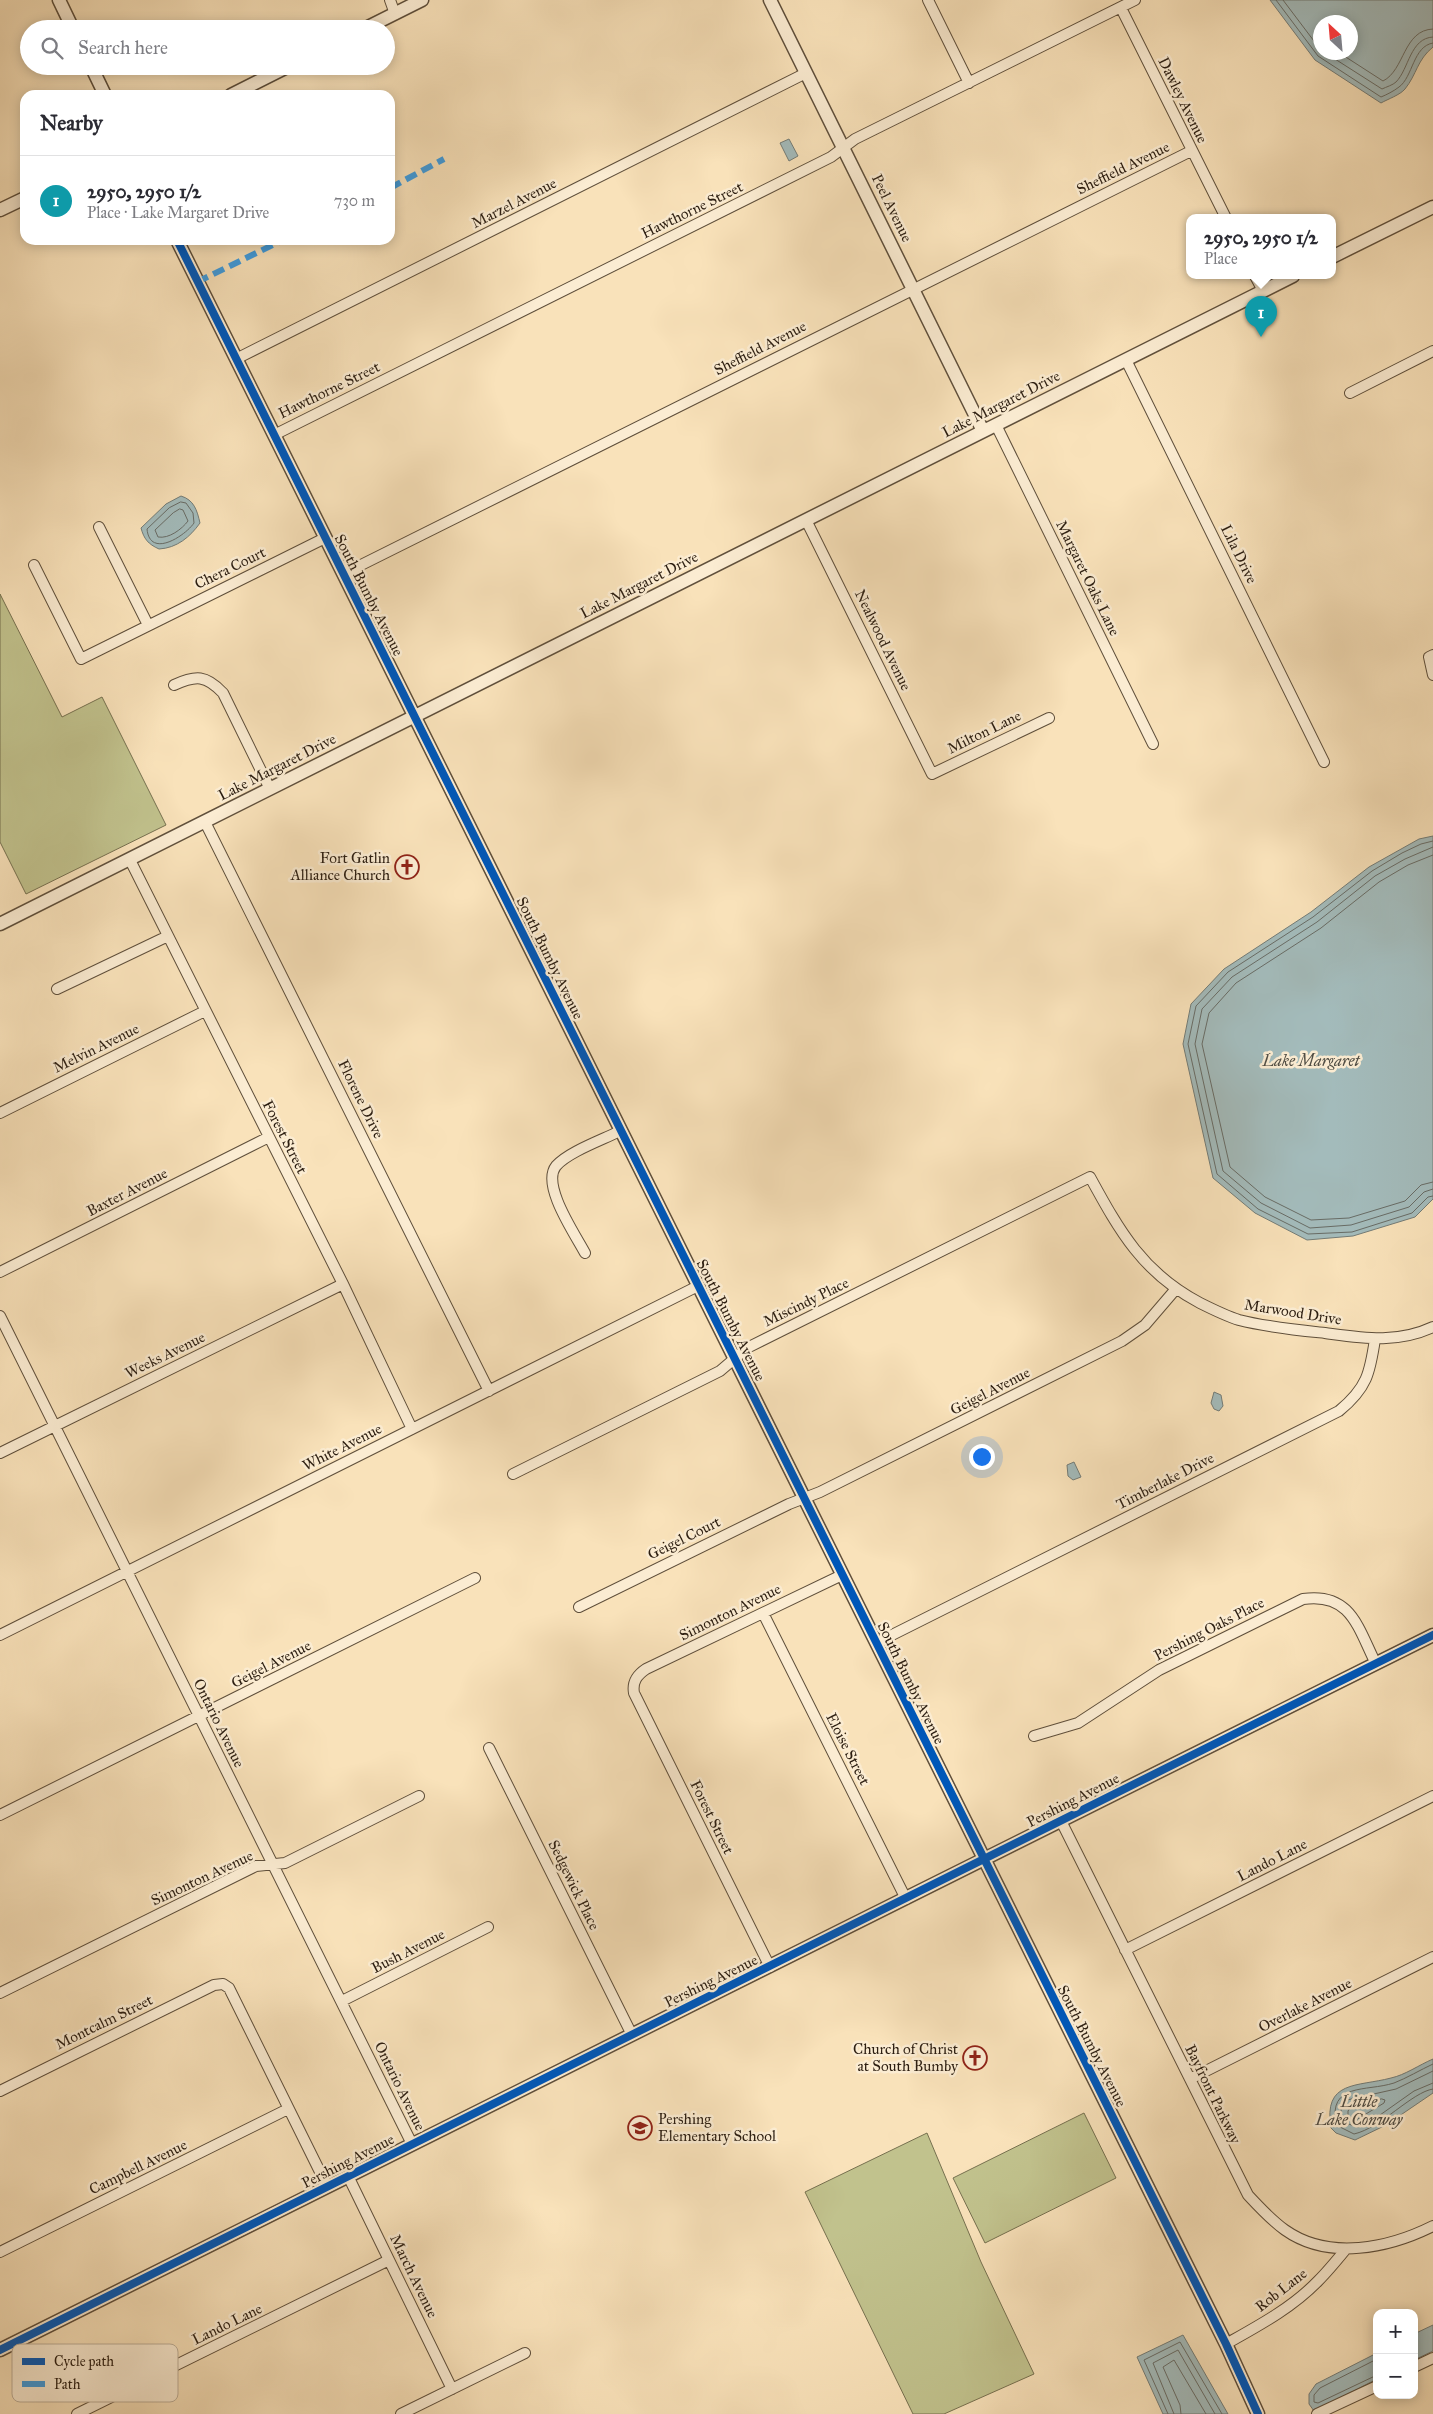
<!DOCTYPE html>
<html lang="en">
<head>
<meta charset="utf-8">
<style>
  body { margin:0; font-family:"IM FELL Great Primer",serif; background:#f2f2f3; color:#2b2b33 }
  .controls { position:absolute; right:15px; bottom:15px; display:grid; overflow:hidden; border-radius:10px; box-shadow:0 2px 12px #0003 }
  .controls button { width:45px; height:45px; display:grid; place-items:center; padding:0; border:0; border-bottom:1px solid #e1e1e2; background:#fff; color:#2b2b33; font:25px sans-serif }
  .compass { position:absolute; left:1313px; top:15px; width:45px; height:45px; border-radius:50%; background:#fff; box-shadow:0 2px 12px #0003; rotate:334deg }
  .you { position:absolute; left:981px; top:1456px; width:18px; height:18px; margin:-12px; border:4px solid #fff; border-radius:50%; background:#1a73e8; box-shadow:0 0 0 8px #1a73e833 }
  .badge { display:grid; place-items:center; width:32px; height:32px; border-radius:50%; background:#8f2418; color:#fff; font-size:16px; font-weight:700 }
  .pin { position:absolute; translate:-50% -41px; filter:drop-shadow(0 1px 2px #0008) }
  .pin::after { content:''; position:absolute; top:26px; width:18px; height:15px; background:inherit; clip-path:polygon(0 0,100% 0,50% 100%) }
  .popup { position:absolute; left:1186px; top:214px; width:150px; height:65px; box-sizing:border-box; display:grid; place-content:center; border-radius:10px; background:#fff; filter:drop-shadow(0 1px 4px #0005); font-size:16px; white-space:nowrap; color:#7c7c81 }
  .popup b { font-size:19px; color:#2b2b33 }
  .popup::after { content:''; position:absolute; left:50%; top:100%; margin-left:-10px; border:10px solid transparent; border-top-color:#fff }
  .list { margin:0; padding:0; list-style:none }
  h2 { display:flex; justify-content:space-between; align-items:center; height:65px; margin:0; padding:0 20px; font-size:21px }
  h2 small { font-size:16px; font-weight:400; color:#7c7c81 }
  .list li { display:grid; grid-template-columns:32px 1fr auto; gap:15px; align-items:center; box-sizing:border-box; height:90px; padding:0 20px; border-top:1px solid #e1e1e2 }
  .list b { display:block; font-size:19px; white-space:nowrap }
  .list p { margin:0; font-size:16px; white-space:nowrap; color:#7c7c81 }
  .list em { font-size:16px; font-style:normal; color:#7c7c81 }
  .icon { flex:none; width:28px; height:28px; fill:none; stroke:currentColor; stroke-width:2; stroke-linecap:round; stroke-linejoin:round }
  .map { position:relative; flex:none; width:1433px; height:2414px; overflow:hidden }
  .search { position:absolute; background:#fff; box-shadow:0 2px 12px #0003; left:20px; top:20px; width:375px; height:55px; display:flex; align-items:center; gap:12px; box-sizing:border-box; padding:0 18px; border-radius:28px; color:#7c7c81; font-size:19px }
  .panel { position:absolute; background:#fff; box-shadow:0 2px 12px #0003; left:20px; top:90px; width:375px; height:155px; border-radius:15px }
  .map>svg:first-child { display:block }
  .green { fill:#c1c28d; stroke:#76704f }
  .water { fill:#a3bbbb; stroke:#737c77; fill-rule:evenodd }
  .lines { fill:none; stroke-linecap:round; stroke-linejoin:round }
  .shore { stroke:#686c66; stroke-width:1 }
  .minor-casing { stroke:#5f4f3b; stroke-width:12 }
  .tertiary-casing { stroke:#5f4f3b; stroke-width:15 }
  .minor { stroke:#fbecd2; stroke-width:10 }
  .tertiary { stroke:#fbecd2; stroke-width:12 }
  .quiet { stroke:#3d9bde; stroke-width:6; stroke-dasharray:12 6; stroke-linecap:butt }
  .cycleway-casing { stroke:#fbecd2; stroke-width:11 }
  .cycleway { stroke:#0057b8; stroke-width:8 }
  .labels { text-anchor:middle; dominant-baseline:central; stroke-width:5; stroke-linejoin:round; paint-order:stroke }
  .street-label { font-size:15px; fill:#2c1e11; stroke:#fbecd2 }
  .poi-label { font-size:15px; fill:#2c1e11; stroke:#fbecd2; text-anchor:end }
  .water-label { font-size:16px; font-style:italic; fill:#504d44; stroke:#fbecd2 }
  .key { fill:#fbecd2; stroke:#bdae98; stroke-width:1 }
  .key-label { font-size:14px; fill:#2c1e11 }
</style>
</head>
<body>
<div class="map">
<svg width="1433" height="2414" viewBox="0 0 1433 2414">
  <rect width="100%" height="100%" fill="#f9e2ba"/>
  <filter id="stains"><feTurbulence type="fractalNoise" baseFrequency=".004" numOctaves="4"/><feColorMatrix values="0 0 0 0 .2 0 0 0 0 .09 0 0 0 0 .02 0 0 0 .5 -.17"/></filter>
  <radialGradient id="worn" r=".72"><stop offset=".6" stop-color="#630" stop-opacity="0"/><stop offset="1" stop-color="#630" stop-opacity=".3"/></radialGradient>
  <path class="green" d="M 0,594 L 62,717 L 102,697 L 166,825 L 26,894 L 0,842 Z
    M 1084,2113 L 1116,2178 L 985,2243 L 953,2178 Z
    M 927,2133 L 981,2262 L 1034,2374 L 944,2414 L 913,2414 L 805,2192 Z"/>
  <path class="water" d="M 1270,0 L 1433,0 L 1433,47 C 1417,60 1417,74 1405,89 C 1400,95 1388,99 1381,103 L 1315,60 ZM 1320,22 L 1350,22 L 1350,52 L 1320,52 Z
    M 789,139 L 798,156 L 789,161 L 780,143 Z
    M 181,496 C 194,500 197,510 200,523 C 190,537 177,548 159,549 C 148,544 144,539 141,528 L 166,504 Z
    M 1433,836 L 1433,1199 L 1415,1217 L 1353,1236 L 1307,1240 L 1255,1213 L 1213,1178 L 1183,1044 L 1191,1004 L 1224,969 L 1311,912 L 1369,867 L 1419,839 Z
    M 1214,1392 L 1221,1395 L 1223,1406 L 1219,1411 L 1214,1409 L 1211,1403 Z
    M 1074,1462 L 1081,1477 L 1073,1480 L 1068,1476 L 1067,1465 Z
    M 1433,2059 L 1433,2093 L 1386,2125 L 1355,2140 L 1336,2133 L 1331,2128 C 1323,2080 1357,2087 1391,2078 C 1405,2075 1419,2065 1433,2059 Z
    M 1433,2325 L 1433,2351 L 1414,2360 L 1414,2334 Z
    M 1183,2335 L 1228,2414 L 1163,2414 L 1137,2357 Z
    M 1377,2353 L 1377,2379 L 1314,2411 L 1309,2404 L 1309,2394 L 1316,2384 Z"/>
  <g class="lines">
    <path class="shore" d="M 1276,0 L 1318,56 L 1381,97 C 1386,95 1394,91 1399,87 C 1413,77 1413,46 1433,43
      M 1283,0 L 1320,49
      M 1324,52 L 1382,89 C 1386,87 1393,85 1396,82 C 1409,69 1410,38 1433,37
      M 1338,52 L 1383,81 C 1405,70 1403,30 1433,29
      M 181,502 L 186,503 L 193,513 L 194,523 C 185,536 150,559 147,529 L 169,508 Z
      M 180,509 L 183,510 L 188,521 C 182,529 169,539 158,537 L 155,530 L 173,513 Z
      M 1433,841 L 1421,844 L 1402,853 L 1372,871 L 1313,917 L 1228,972 L 1196,1006 L 1188,1044 L 1217,1174 L 1258,1209 L 1308,1234 L 1352,1232 L 1412,1213 L 1428,1197 L 1433,1196
      M 1433,847 L 1405,859 L 1375,876 L 1317,922 L 1232,977 L 1202,1009 L 1195,1044 L 1223,1171 L 1261,1203 L 1310,1228 L 1351,1225 L 1409,1207 L 1424,1192 L 1433,1189
      M 1433,855 L 1408,865 L 1379,882 L 1321,928 L 1236,983 L 1209,1013 L 1202,1044 L 1230,1167 L 1265,1197 L 1311,1220 L 1349,1218 L 1405,1201 L 1421,1185 L 1433,1182
      M 1433,2064 C 1420,2070 1407,2078 1394,2083 C 1366,2092 1328,2082 1336,2125 L 1354,2134 C 1381,2128 1412,2092 1433,2089
      M 1433,2071 L 1396,2089 L 1347,2100 L 1341,2109 L 1342,2122 L 1358,2127 L 1380,2115 L 1414,2091 L 1433,2083
      M 1382,2099 L 1385,2100 L 1384,2103 L 1356,2120 L 1348,2117 L 1348,2111 L 1352,2105 Z
      M 1377,2359 L 1320,2388 L 1314,2395 L 1314,2402 L 1318,2403 L 1377,2375
      M 1168,2414 L 1144,2360 L 1180,2342 L 1222,2414
      M 1174,2414 L 1153,2363 L 1178,2350 L 1215,2414
      M 1181,2414 L 1180,2405 L 1163,2367 L 1174,2360 L 1206,2414"/>
    <g class="minor-casing">
      <path id="minor" d="M 390,0 L 395,14
        M 928,0 L 969,83
        M 1121,8 L 1226,218
        M 1255,276 L 1263,291
        M 236,359 L 806,73
        M 1126,360 L 1324,762
        M 1350,393 L 1433,351
        M 996,425 L 1153,744
        M 274,435 L 831,157 L 855,139 L 1135,0
        M 806,520 L 932,774 L 1049,718
        M 99,527 L 148,625
        M 34,565 L 81,659 L 325,538
        M 343,574 L 1191,151
        M 1433,655 L 1429,657 L 1433,675
        M 174,685 C 196,675 206,675 223,693 L 270,789
        M 205,822 L 489,1391
        M 130,860 L 343,1284 L 412,1429
        M 57,989 L 168,936
        M 0,1113 L 205,1011
        M 585,1253 C 575,1234 541,1185 556,1166 C 568,1152 602,1140 620,1131
        M 0,1272 L 267,1138
        M 0,1316 L 412,2144
        M 0,1453 L 343,1284
        M 513,1474 L 720,1371 L 747,1348 L 1090,1177 C 1120,1232 1143,1273 1200,1303 C 1212,1309 1226,1316 1239,1320 C 1266,1327 1297,1330 1325,1333 C 1363,1338 1397,1344 1433,1327
        M 579,1607 L 789,1504 L 820,1492 L 1122,1341 L 1145,1325 L 1175,1290
        M 763,1613 L 906,1899
        M 0,1635 L 698,1286
        M 876,1643 L 1339,1411 C 1367,1388 1370,1373 1375,1339
        M 1034,1736 L 1078,1723 L 1159,1670 L 1303,1599 C 1351,1592 1358,1628 1376,1664
        M 489,1748 L 632,2035
        M 0,1815 L 475,1578
        M 1061,1821 L 1248,2195 C 1260,2208 1271,2220 1285,2230 C 1329,2261 1389,2248 1433,2226
        M 1125,1950 L 1433,1796
        M 770,1967 L 634,1693 C 632,1682 637,1675 646,1669 L 842,1575
        M 0,1993 L 256,1866 L 285,1863 L 419,1796
        M 342,2001 L 488,1927
        M 1190,2079 L 1433,1957
        M 0,2091 L 214,1985 L 223,1984 L 229,1988 L 327,2186
        M 348,2176 L 452,2389
        M 0,2252 L 288,2109
        M 1226,2344 C 1258,2326 1292,2308 1318,2281 C 1328,2271 1337,2260 1346,2249
        M 1414,2367 L 1433,2358
        M 77,2414 L 389,2260
        M 401,2414 L 525,2353
        M 1317,2414 L 1377,2386"/>
    </g>
    <g class="tertiary-casing">
      <path id="tertiary" d="M 59,0 L 73,29
        M 770,0 L 983,431
        M 364,29 L 422,0
        M 91,66 L 105,95
        M 231,95 L 289,66
        M 0,210 L 25,198
        M 177,240 L 1226,2344 L 1258,2414
        M 1332,257 L 1433,207
        M 0,924 L 1293,276
        M 0,2350 L 1433,1635"/>
    </g>
    <use href="#minor" class="minor"/>
    <use href="#tertiary" class="tertiary"/>
    <path class="quiet" d="M 390,188 L 444,159
      M 197,282 L 283,240"/>
    <g class="cycleway-casing">
      <path id="cycleway" d="M 177,240 L 1226,2344 L 1258,2414
        M 0,2350 L 1433,1635"/>
    </g>
    <use href="#cycleway" class="cycleway"/>
  </g>
  <defs>
    <g id="church-ring" transform="scale(1.25)"><circle r="9.5" fill="#fbecd2" stroke="#8f2418" stroke-width="1.5"/><path d="M-1.2-6h2.4v3.5h3.3v2.4h-3.3V6h-2.4V-.1h-3.3v-2.4h3.3Z" fill="#8f2418"/></g>
    <g id="school-ring" transform="scale(1.25)"><circle r="9.5" fill="#fbecd2" stroke="#8f2418" stroke-width="1.5"/><path d="M0-5L7-2L0 1L-7-2ZM-4 1L0 2.5L4 1V4Q0 6-4 4Z" fill="#8f2418"/></g>
  </defs>
  <g fill-rule="evenodd">
    <use href="#church-ring" x="407" y="867"/>
    <use href="#church-ring" x="975" y="2058"/>
    <use href="#school-ring" x="640" y="2128"/>
  </g>
  <g class="labels">
    <g class="street-label">
      <text transform="translate(1183 100) rotate(64)">Dawley Avenue</text>
      <text transform="translate(1123 168) rotate(-26)">Sheffield Avenue</text>
      <text transform="translate(514 203) rotate(-27)">Marzel Avenue</text>
      <text transform="translate(892 208) rotate(64)">Peel Avenue</text>
      <text transform="translate(692 210) rotate(-26)">Hawthorne Street</text>
      <text transform="translate(760 348) rotate(-27)">Sheffield Avenue</text>
      <text transform="translate(329 390) rotate(-26)">Hawthorne Street</text>
      <text transform="translate(1001 404) rotate(-27)">Lake Margaret Drive</text>
      <text transform="translate(1239 554) rotate(64)">Lila Drive</text>
      <text transform="translate(230 568) rotate(-26)">Chera Court</text>
      <text transform="translate(1088 578) rotate(64)">Margaret Oaks Lane</text>
      <text transform="translate(639 585) rotate(-27)">Lake Margaret Drive</text>
      <text transform="translate(369 595) rotate(63)">South Bumby Avenue</text>
      <text transform="translate(883 640) rotate(64)">Nealwood Avenue</text>
      <text transform="translate(984 732) rotate(-26)">Milton Lane</text>
      <text transform="translate(277 767) rotate(-27)">Lake Margaret Drive</text>
      <text transform="translate(550 958) rotate(64)">South Bumby Avenue</text>
      <text transform="translate(96 1048) rotate(-26)">Melvin Avenue</text>
      <text transform="translate(361 1099) rotate(64)">Florene Drive</text>
      <text transform="translate(285 1137) rotate(63)">Forest Street</text>
      <text transform="translate(127 1192) rotate(-27)">Baxter Avenue</text>
      <text transform="translate(806 1302) rotate(-26)">Miscindy Place</text>
      <text transform="translate(1293 1312) rotate(9)">Marwood Drive</text>
      <text transform="translate(731 1320) rotate(63)">South Bumby Avenue</text>
      <text transform="translate(165 1355) rotate(-26)">Weeks Avenue</text>
      <text transform="translate(990 1391) rotate(-27)">Geigel Avenue</text>
      <text transform="translate(342 1447) rotate(-27)">White Avenue</text>
      <text transform="translate(1165 1481) rotate(-27)">Timberlake Drive</text>
      <text transform="translate(684 1538) rotate(-26)">Geigel Court</text>
      <text transform="translate(730 1612) rotate(-26)">Simonton Avenue</text>
      <text transform="translate(1209 1629) rotate(-27)">Pershing Oaks Place</text>
      <text transform="translate(271 1664) rotate(-27)">Geigel Avenue</text>
      <text transform="translate(911 1683) rotate(64)">South Bumby Avenue</text>
      <text transform="translate(219 1723) rotate(64)">Ontario Avenue</text>
      <text transform="translate(848 1749) rotate(63)">Eloise Street</text>
      <text transform="translate(1073 1800) rotate(-27)">Pershing Avenue</text>
      <text transform="translate(712 1817) rotate(64)">Forest Street</text>
      <text transform="translate(1272 1860) rotate(-27)">Lando Lane</text>
      <text transform="translate(202 1878) rotate(-25)">Simonton Avenue</text>
      <text transform="translate(574 1885) rotate(64)">Sedgewick Place</text>
      <text transform="translate(408 1951) rotate(-27)">Bush Avenue</text>
      <text transform="translate(711 1981) rotate(-26)">Pershing Avenue</text>
      <text transform="translate(1305 2005) rotate(-27)">Overlake Avenue</text>
      <text transform="translate(104 2022) rotate(-26)">Montcalm Street</text>
      <text transform="translate(1092 2046) rotate(63)">South Bumby Avenue</text>
      <text transform="translate(400 2086) rotate(64)">Ontario Avenue</text>
      <text transform="translate(1213 2094) rotate(64)">Bayfront Parkway</text>
      <text transform="translate(348 2161) rotate(-27)">Pershing Avenue</text>
      <text transform="translate(138 2167) rotate(-26)">Campbell Avenue</text>
      <text transform="translate(414 2276) rotate(64)">March Avenue</text>
      <text transform="translate(1281 2290) rotate(-38)">Rob Lane</text>
      <text transform="translate(227 2324) rotate(-26)">Lando Lane</text>
    </g>
    <g class="poi-label">
      <text x="390" y="858">Fort Gatlin<tspan x="390" dy="17">Alliance Church</tspan></text>
      <text x="958" y="2049">Church of Christ<tspan x="958" dy="17">at South Bumby</tspan></text>
      <text x="658" y="2119" text-anchor="start">Pershing<tspan x="658" dy="17">Elementary School</tspan></text>
    </g>
    <g class="water-label">
      <text x="1311" y="1060">Lake Margaret</text>
      <text x="1359" y="2101">Little<tspan x="1359" dy="18">Lake Conway</tspan></text>
    </g>
  </g>
  <rect x="12" y="2344" width="166" height="58" rx="8" class="key"/>
  <rect x="22" y="2358" width="23" height="7" fill="#0057b8"/>
  <rect x="22" y="2381" width="23" height="6" fill="#3d9bde"/>
  <g class="key-label">
    <text x="54" y="2366">Cycle path</text>
    <text x="54" y="2389">Path</text>
  </g>
  <rect width="100%" height="100%" filter="url(#stains)"/>
  <rect width="100%" height="100%" fill="url(#worn)"/>
</svg>
<div class="controls">
<button>+</button>
<button>−</button>
</div>
<svg class="compass" viewBox="-18 -18 36 36"><path d="M0-13l5 13h-10z" fill="#e53935"/><path d="M0 13l5-13h-10z" fill="#7c7c81"/></svg>
<div class="you"></div>
<div class="pin badge" style="left:1261px;top:337px;background:#0f9aa8">1</div>
<div class="popup"><b>2950, 2950 1/2</b>Place</div>
<div class="search"><svg class="icon" aria-label="search" viewBox="0 0 24 24"><circle cx="10" cy="10" r="6"/><path d="M15 15l6 6"/></svg>Search here</div>
<section class="panel">
<h2>Nearby<small></small></h2>
<ul class="list">
<li><span class="badge" style="background:#0f9aa8">1</span><div><b>2950, 2950 1/2</b><p>Place · Lake Margaret Drive</p></div><em>730 m</em></li>
</ul>
</section>
</div>
</body>
</html>
